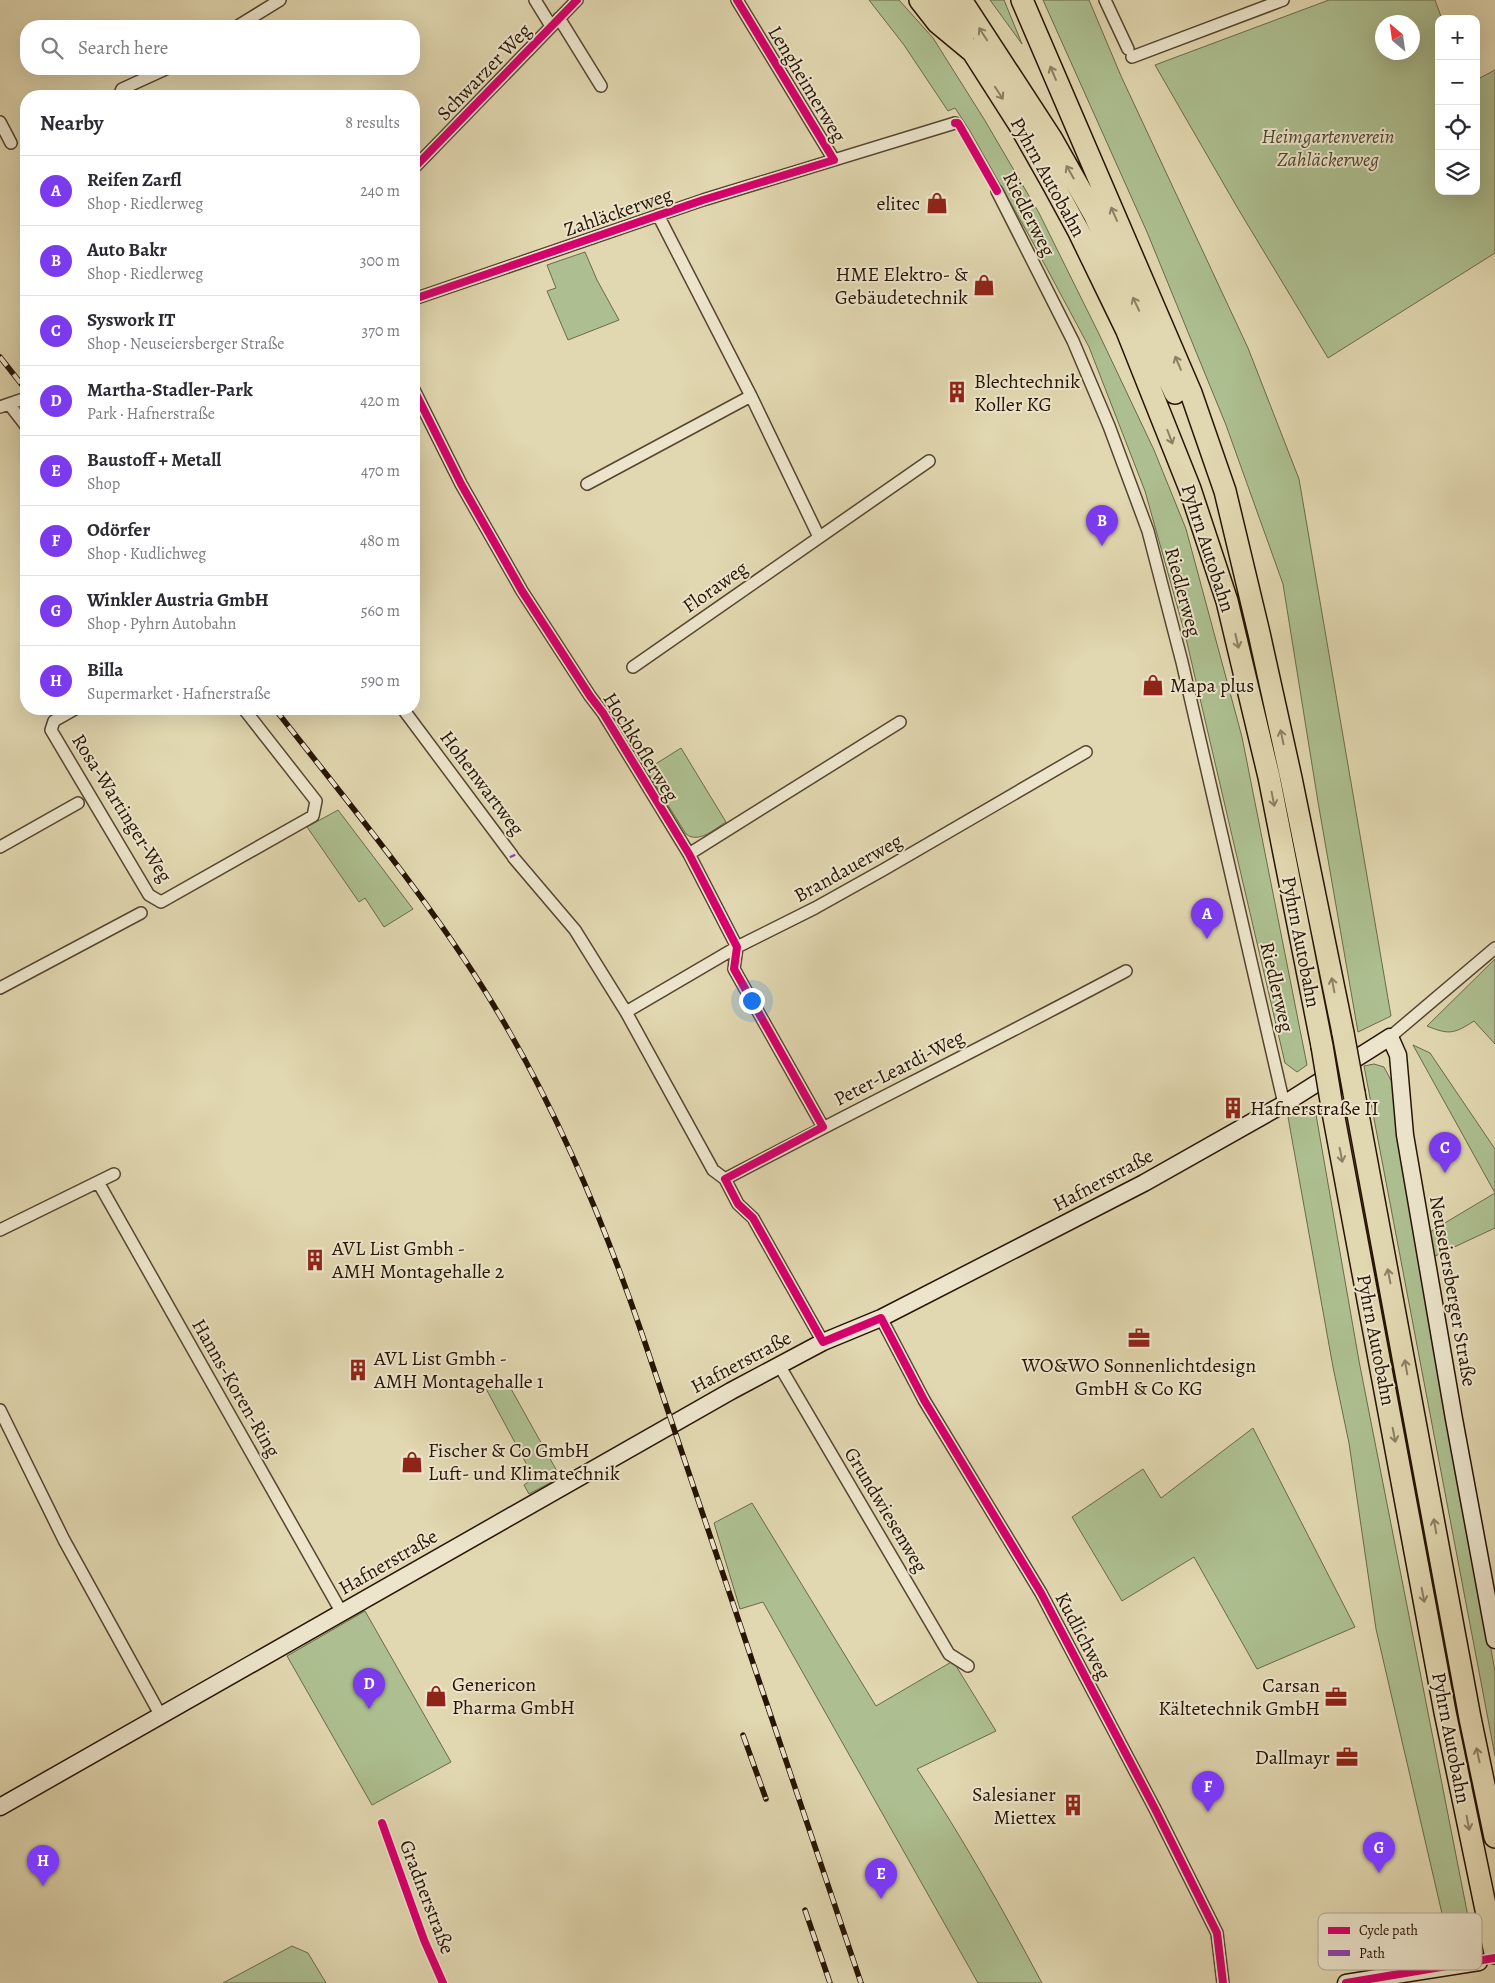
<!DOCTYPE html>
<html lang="en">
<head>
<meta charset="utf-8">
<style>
  body { margin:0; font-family:Alegreya,serif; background:#f7f7f7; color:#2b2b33 }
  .controls { position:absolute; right:15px; top:15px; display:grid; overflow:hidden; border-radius:10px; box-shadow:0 5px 20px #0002 }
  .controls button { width:45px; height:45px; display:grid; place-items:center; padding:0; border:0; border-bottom:1px solid #e1e1e2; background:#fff; color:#2b2b33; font:25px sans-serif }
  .compass { position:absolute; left:1375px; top:15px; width:45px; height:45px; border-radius:50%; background:#fff; box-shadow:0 5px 20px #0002; rotate:331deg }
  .you { position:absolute; left:751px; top:1000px; width:18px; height:18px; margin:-12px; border:4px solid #fff; border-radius:50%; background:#1a73e8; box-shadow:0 0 0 8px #1a73e833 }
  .badge { display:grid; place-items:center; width:32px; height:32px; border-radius:50%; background:#7c3aed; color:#fff; font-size:16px; font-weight:700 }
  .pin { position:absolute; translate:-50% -41px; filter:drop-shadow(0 1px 2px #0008) }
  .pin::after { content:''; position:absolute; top:26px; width:18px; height:15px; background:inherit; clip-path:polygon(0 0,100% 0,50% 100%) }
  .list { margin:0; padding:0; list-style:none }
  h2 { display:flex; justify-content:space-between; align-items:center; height:65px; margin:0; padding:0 20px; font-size:21px }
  h2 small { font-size:16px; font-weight:400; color:#7c7c81 }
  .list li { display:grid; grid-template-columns:32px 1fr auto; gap:15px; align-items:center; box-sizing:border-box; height:70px; padding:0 20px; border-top:1px solid #e1e1e2 }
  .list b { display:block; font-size:19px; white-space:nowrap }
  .list p { margin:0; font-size:16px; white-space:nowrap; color:#7c7c81 }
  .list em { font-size:16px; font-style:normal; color:#7c7c81 }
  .icon { flex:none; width:28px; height:28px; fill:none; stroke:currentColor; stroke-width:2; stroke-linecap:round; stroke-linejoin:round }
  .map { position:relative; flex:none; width:1495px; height:1983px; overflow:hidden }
  .search { position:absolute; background:#fff; box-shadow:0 5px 20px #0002; left:20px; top:20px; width:400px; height:55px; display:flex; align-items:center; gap:12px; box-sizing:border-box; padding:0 18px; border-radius:20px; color:#7c7c81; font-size:19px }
  .panel { position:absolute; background:#fff; box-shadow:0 5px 20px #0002; left:20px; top:90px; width:400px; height:625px; border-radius:20px }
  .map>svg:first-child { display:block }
  .green { fill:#adbf90; stroke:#6a6a4a; fill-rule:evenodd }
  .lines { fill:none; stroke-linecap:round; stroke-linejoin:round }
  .street-casing { stroke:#56452f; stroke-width:14 }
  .secondary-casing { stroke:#271404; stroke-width:19 }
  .highway-casing { stroke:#271404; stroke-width:24 }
  .street { stroke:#ece5cc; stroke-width:11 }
  .secondary { stroke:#ece5cc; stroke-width:16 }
  .highway { stroke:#e1d7b0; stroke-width:21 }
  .rail-casing { stroke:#271404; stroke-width:5.5 }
  .rail { stroke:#ece5cc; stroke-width:4; stroke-dasharray:11; stroke-linecap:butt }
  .highway-bridge-casing { stroke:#271404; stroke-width:24; stroke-linecap:butt }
  .highway-bridge { stroke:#e1d7b0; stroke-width:21 }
  .quiet { stroke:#8e44ad; stroke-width:6; stroke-dasharray:12 6; stroke-linecap:butt }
  .cycleway-casing { stroke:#ece5cc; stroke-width:11 }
  .cycleway { stroke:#d6006c; stroke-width:8 }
  .oneway { stroke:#8d7f63 }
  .labels { text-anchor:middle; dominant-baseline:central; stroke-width:4; stroke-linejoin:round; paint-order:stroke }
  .street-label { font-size:20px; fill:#271404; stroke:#ece5cc }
  .park-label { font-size:20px; font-style:italic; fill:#4f472e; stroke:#ece5cc }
  .poi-label { font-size:20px; fill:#271404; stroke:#ece5cc; text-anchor:start }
  .key { fill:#ece5cc; stroke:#b1a690; stroke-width:1 }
  .key-label { font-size:14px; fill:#271404 }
</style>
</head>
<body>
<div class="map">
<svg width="1495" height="1983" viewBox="0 0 1495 1983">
  <rect width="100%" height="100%" fill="#e1d7b0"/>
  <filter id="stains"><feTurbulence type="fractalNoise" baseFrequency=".004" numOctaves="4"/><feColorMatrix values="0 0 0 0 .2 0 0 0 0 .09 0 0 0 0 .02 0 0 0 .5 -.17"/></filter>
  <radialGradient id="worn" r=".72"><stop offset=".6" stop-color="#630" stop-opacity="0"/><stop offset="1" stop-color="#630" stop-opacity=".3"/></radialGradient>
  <path class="green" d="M 869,0 L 899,0 L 933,38 L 984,119 L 1039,213 L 1099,334 L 1154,450 L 1186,529 L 1242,737 L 1307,1065 L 1297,1072 L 1285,1063 L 1185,634 L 1145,491 L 1089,347 L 1031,239 L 970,131 L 955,108 L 948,111 L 904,45 Z
    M 990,0 L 1004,0 L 1022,44 Z
    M 1043,0 L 1089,0 L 1121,76 L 1248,348 L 1299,479 L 1391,1016 L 1358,1032 L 1318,802 L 1283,584 L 1226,425 L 1147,232 Z
    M 1329,0 L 1435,0 L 1442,19 L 1439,19 L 1439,191 L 1476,191 L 1476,80 L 1495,70 L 1495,253 L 1328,358 L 1237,207 L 1155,65 ZM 1382,22 L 1412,22 L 1412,52 L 1382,52 Z
    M 585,252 L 597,280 L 619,320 L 568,340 L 547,291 L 556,288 L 547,265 Z
    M 681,748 L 726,822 C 714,829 699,844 686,834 L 646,770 Z
    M 338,810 L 413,909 L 384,927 L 365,898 L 359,902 L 307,827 Z
    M 1495,959 L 1495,1044 L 1474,1021 C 1454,1034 1449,1035 1427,1026 Z
    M 1413,1045 L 1430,1053 L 1495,1149 L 1495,1228 L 1433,1257 L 1428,1233 L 1495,1193 Z
    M 1374,1064 L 1384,1067 L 1392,1082 L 1495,1672 L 1495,1756 L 1364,1066 Z
    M 1315,1109 L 1359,1361 L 1474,1947 L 1450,1948 L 1376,1629 L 1349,1443 L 1333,1367 L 1288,1117 Z
    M 493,1382 L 502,1382 L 510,1387 L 558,1473 L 557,1479 L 529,1494 L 524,1485 L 534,1478 L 484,1385 Z
    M 1253,1428 L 1355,1627 L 1257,1669 L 1194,1557 L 1122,1601 L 1072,1517 L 1143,1469 L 1161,1498 Z
    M 752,1503 L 876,1706 L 953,1661 L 996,1731 L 917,1769 C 963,1838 1003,1910 1042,1983 L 978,1983 L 763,1602 L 740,1609 L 714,1523 Z
    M 365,1611 L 451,1762 L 372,1805 L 287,1656 Z
    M 292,1946 L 308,1953 L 326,1983 L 223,1983 Z"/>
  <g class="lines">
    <g class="street-casing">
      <path id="street" d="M 535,0 L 551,26
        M 737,0 L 834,160
        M 1105,0 L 1128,49
        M 559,18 L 601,86
        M 238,26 L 280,0
        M 1132,57 L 1283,0
        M 119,96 L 122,89 L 166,69
        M 0,122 L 11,143
        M 414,168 L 577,0
        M 997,191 L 1073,341 L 1109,426 L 1148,531 L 1182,662 L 1284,1104
        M 658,215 L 751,396
        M 414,299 L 703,200 L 955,123
        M 414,390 L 461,484 L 522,591 L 590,696 L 603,713 L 689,854 L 737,947 L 734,969 L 823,1127
        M 9,404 L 26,426
        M 0,407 L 26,398
        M 587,484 L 751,396 L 819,537
        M 633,667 L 929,461
        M 75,709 L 54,721 L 51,730 L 149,895 L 161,902 L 313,816 L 316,801 L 244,709
        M 403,709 L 512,855
        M 0,847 L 78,803
        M 689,854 L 900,722
        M 513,857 L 575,930 L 626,1012 L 737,947 L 815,908 L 883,870 L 1086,752
        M 0,988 L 141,913
        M 626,1012 L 713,1170 L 725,1179
        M 1390,1037 L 1495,948
        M 98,1182 L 342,1613
        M 0,1230 L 114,1174
        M 881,1318 L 924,1400 L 1041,1593 L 1155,1809 L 1217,1933 L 1223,1983
        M 823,1342 L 753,1218 L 738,1204 L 725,1179 C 858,1109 993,1042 1126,971
        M 779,1365 L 949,1654 L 968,1666
        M 0,1410 L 64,1540 L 161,1716"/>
    </g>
    <g class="secondary-casing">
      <path id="secondary" d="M 0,1807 L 731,1391 L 823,1342 L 881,1318 L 1144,1183 L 1284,1104 L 1390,1037 L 1398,1055 L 1405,1135 L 1454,1419 L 1495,1640
        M 1346,1983 L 1479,1962"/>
    </g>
    <g class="highway-casing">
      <path id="highway" d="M 920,0 L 938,23 L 973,52 L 1019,124 L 1053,184 L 1078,230 L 1127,331 L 1190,489 L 1227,601 L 1269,777 L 1322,1046
        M 940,0 L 963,36
        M 961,0 L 1051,138 L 1094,214 L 1175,393
        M 1022,0 L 1191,393 L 1225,491 L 1259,633 L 1291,778 L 1343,1033
        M 1354,1093 L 1470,1718 L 1495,1837
        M 1332,1107 L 1445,1712 L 1495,1953"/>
    </g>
    <use href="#street" class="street"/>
    <use href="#secondary" class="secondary"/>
    <use href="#highway" class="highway"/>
    <g class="rail-casing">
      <path id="rail" d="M 0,357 L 26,390
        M 275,709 C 346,800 421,890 483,988 C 551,1096 600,1212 641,1331 L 861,1983
        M 743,1735 L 766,1799
        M 805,1910 L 830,1983"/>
    </g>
    <use href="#rail" class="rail"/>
    <g class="highway-bridge-casing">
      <path id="highway-bridge" d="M 1343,1033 L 1354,1093
        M 1322,1046 L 1332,1107"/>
    </g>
    <use href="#highway-bridge" class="highway-bridge"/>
    <path class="quiet" d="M 512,855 L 513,857"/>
    <g class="cycleway-casing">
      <path id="cycleway" d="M 955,123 L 958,123 L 997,191
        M 414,168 L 577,0
        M 414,299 L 703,200 L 834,160 L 737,0
        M 414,390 L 461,484 L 522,591 L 590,696 L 603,713 L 689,854 L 737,947 L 734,969 L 823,1127 L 725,1179 L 738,1204 L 753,1218 L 823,1342 L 881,1318 L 924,1400 L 1041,1593 L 1155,1809 L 1217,1933 L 1223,1983
        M 382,1823 L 424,1940 L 443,1983
        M 1346,1983 L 1495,1958"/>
    </g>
    <use href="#cycleway" class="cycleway"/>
  </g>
  <defs><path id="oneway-shaft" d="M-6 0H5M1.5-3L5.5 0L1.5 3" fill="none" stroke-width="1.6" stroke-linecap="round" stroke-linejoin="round" transform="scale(1.25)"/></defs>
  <g class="oneway">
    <use href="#oneway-shaft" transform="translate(983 34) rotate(-123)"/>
    <use href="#oneway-shaft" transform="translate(1053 73) rotate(-113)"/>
    <use href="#oneway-shaft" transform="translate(999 93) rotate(57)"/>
    <use href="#oneway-shaft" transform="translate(1070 172) rotate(-120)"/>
    <use href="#oneway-shaft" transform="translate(1114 214) rotate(-114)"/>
    <use href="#oneway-shaft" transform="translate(1136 304) rotate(-115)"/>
    <use href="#oneway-shaft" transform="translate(1178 363) rotate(-113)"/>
    <use href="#oneway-shaft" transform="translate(1170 437) rotate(69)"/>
    <use href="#oneway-shaft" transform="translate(1237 641) rotate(77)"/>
    <use href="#oneway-shaft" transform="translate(1282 737) rotate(-102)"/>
    <use href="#oneway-shaft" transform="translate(1273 799) rotate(79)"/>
    <use href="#oneway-shaft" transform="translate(1333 985) rotate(-101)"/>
    <use href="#oneway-shaft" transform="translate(1341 1155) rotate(79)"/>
    <use href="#oneway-shaft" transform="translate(1389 1276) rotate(-101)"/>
    <use href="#oneway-shaft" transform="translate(1406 1367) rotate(-100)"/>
    <use href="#oneway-shaft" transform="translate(1394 1435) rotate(79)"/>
    <use href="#oneway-shaft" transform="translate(1435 1526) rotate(-100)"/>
    <use href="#oneway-shaft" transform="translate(1423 1595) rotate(79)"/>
    <use href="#oneway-shaft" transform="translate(1478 1755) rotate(-102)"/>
    <use href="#oneway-shaft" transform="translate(1468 1823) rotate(79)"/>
  </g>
  <defs>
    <g id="shop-bare" transform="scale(1.725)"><path d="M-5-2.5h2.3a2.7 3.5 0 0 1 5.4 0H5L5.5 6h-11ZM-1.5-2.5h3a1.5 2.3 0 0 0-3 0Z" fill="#8f2418" stroke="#ece5cc" stroke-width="2.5" paint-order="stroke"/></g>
    <g id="building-bare" transform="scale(1.725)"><path d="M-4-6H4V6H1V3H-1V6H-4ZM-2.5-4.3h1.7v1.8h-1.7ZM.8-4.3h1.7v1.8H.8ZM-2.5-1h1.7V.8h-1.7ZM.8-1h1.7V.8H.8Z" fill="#8f2418" stroke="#ece5cc" stroke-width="2.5" paint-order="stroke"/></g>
    <g id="office-bare" transform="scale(1.725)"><path d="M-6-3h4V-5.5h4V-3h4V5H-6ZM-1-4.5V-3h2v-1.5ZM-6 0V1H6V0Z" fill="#8f2418" stroke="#ece5cc" stroke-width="2.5" paint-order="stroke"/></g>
  </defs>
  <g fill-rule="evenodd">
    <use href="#shop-bare" x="937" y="203"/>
    <use href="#shop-bare" x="984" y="285"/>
    <use href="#building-bare" x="957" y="392"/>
    <use href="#shop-bare" x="1153" y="685"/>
    <use href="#building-bare" x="1233" y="1108"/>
    <use href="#building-bare" x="315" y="1260"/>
    <use href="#office-bare" x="1139" y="1338"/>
    <use href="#building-bare" x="358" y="1370"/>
    <use href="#shop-bare" x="412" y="1462"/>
    <use href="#shop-bare" x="436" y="1696"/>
    <use href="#office-bare" x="1336" y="1697"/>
    <use href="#office-bare" x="1347" y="1757"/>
    <use href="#building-bare" x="1073" y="1805"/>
  </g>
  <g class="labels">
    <g class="street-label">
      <text transform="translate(484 72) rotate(-46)">Schwarzer Weg</text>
      <text transform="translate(807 84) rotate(59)">Lengheimerweg</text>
      <text transform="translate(1048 177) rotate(61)">Pyhrn Autobahn</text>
      <text transform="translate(618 212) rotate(-19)">Zahläckerweg</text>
      <text transform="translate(1029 214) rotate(63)">Riedlerweg</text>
      <text transform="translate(1208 548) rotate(72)">Pyhrn Autobahn</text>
      <text transform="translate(715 587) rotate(-35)">Floraweg</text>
      <text transform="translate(1183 592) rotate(75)">Riedlerweg</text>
      <text transform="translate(641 747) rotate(58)">Hochkoflerweg</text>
      <text transform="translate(482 783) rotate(53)">Hohenwartweg</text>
      <text transform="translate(122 808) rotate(58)">Rosa-Wartinger-Weg</text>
      <text transform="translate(848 868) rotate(-29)">Brandauerweg</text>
      <text transform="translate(1301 942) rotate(79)">Pyhrn Autobahn</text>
      <text transform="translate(1277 987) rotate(77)">Riedlerweg</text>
      <text transform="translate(899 1068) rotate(-27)">Peter-Leardi-Weg</text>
      <text transform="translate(1103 1180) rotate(-28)">Hafnerstraße</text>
      <text transform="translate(1453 1291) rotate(80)">Neuseiersberger Straße</text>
      <text transform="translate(1376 1340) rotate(79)">Pyhrn Autobahn</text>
      <text transform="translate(741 1362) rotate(-28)">Hafnerstraße</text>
      <text transform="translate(236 1388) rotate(60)">Hanns-Koren-Ring</text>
      <text transform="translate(886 1510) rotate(59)">Grundwiesenweg</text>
      <text transform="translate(388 1562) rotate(-30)">Hafnerstraße</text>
      <text transform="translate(1083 1636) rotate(62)">Kudlichweg</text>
      <text transform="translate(1451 1738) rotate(79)">Pyhrn Autobahn</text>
      <text transform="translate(427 1897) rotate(69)">Gradnerstraße</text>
    </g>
    <g class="park-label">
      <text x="1328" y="136">Heimgartenverein<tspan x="1328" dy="23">Zahläckerweg</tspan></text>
    </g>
    <g class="poi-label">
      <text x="920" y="203" text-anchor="end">elitec</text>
      <text x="968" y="274" text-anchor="end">HME Elektro- &amp;<tspan x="968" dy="23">Gebäudetechnik</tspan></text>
      <text x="974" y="381">Blechtechnik<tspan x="974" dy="23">Koller KG</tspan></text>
      <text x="1170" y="685">Mapa plus</text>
      <text x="1250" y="1108">Hafnerstraße II</text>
      <text x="332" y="1248">AVL List Gmbh -<tspan x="332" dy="23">AMH Montagehalle 2</tspan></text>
      <text x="374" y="1358">AVL List Gmbh -<tspan x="374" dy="23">AMH Montagehalle 1</tspan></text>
      <text x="1139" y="1365" text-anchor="middle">WO&amp;WO Sonnenlichtdesign<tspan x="1139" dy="23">GmbH &amp; Co KG</tspan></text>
      <text x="428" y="1450">Fischer &amp; Co GmbH<tspan x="428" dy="23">Luft- und Klimatechnik</tspan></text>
      <text x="452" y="1684">Genericon<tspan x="452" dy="23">Pharma GmbH</tspan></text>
      <text x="1320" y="1685" text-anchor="end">Carsan<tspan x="1320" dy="23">Kältetechnik GmbH</tspan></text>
      <text x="1330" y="1757" text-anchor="end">Dallmayr</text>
      <text x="1056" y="1794" text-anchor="end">Salesianer<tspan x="1056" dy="23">Miettex</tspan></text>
    </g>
  </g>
  <rect x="1318" y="1913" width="164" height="57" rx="8" class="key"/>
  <rect x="1328" y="1927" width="22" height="7" fill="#d6006c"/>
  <rect x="1328" y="1950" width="22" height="6" fill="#8e44ad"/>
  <g class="key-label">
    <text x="1359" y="1935">Cycle path</text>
    <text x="1359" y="1958">Path</text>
  </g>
  <rect width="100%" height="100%" filter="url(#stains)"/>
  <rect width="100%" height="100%" fill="url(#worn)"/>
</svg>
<div class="controls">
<button>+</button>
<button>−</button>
<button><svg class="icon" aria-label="locate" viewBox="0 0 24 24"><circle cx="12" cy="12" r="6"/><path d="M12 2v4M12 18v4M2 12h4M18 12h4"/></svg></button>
<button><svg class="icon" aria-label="layers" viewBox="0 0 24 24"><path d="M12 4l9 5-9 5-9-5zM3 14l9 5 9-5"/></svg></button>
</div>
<svg class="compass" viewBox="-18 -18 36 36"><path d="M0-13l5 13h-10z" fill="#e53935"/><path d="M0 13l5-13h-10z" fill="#7c7c81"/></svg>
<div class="you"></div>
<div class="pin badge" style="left:1207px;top:939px">A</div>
<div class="pin badge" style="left:1102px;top:546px">B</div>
<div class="pin badge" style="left:1445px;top:1173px">C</div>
<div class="pin badge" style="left:369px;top:1709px">D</div>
<div class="pin badge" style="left:881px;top:1899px">E</div>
<div class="pin badge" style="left:1208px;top:1812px">F</div>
<div class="pin badge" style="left:1379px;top:1873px">G</div>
<div class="pin badge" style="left:43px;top:1886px">H</div>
<div class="search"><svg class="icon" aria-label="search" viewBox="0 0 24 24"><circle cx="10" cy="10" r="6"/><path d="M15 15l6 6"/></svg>Search here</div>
<section class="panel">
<h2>Nearby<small>8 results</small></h2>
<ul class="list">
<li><span class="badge">A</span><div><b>Reifen Zarfl</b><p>Shop · Riedlerweg</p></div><em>240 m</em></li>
<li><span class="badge">B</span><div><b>Auto Bakr</b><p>Shop · Riedlerweg</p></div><em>300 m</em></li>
<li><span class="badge">C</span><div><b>Syswork IT</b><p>Shop · Neuseiersberger Straße</p></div><em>370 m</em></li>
<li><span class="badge">D</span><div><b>Martha-Stadler-Park</b><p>Park · Hafnerstraße</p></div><em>420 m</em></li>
<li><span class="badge">E</span><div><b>Baustoff + Metall</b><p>Shop</p></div><em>470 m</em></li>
<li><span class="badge">F</span><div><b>Odörfer</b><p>Shop · Kudlichweg</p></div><em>480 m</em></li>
<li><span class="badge">G</span><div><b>Winkler Austria GmbH</b><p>Shop · Pyhrn Autobahn</p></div><em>560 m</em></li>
<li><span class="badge">H</span><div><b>Billa</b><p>Supermarket · Hafnerstraße</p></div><em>590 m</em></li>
</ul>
</section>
</div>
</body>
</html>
